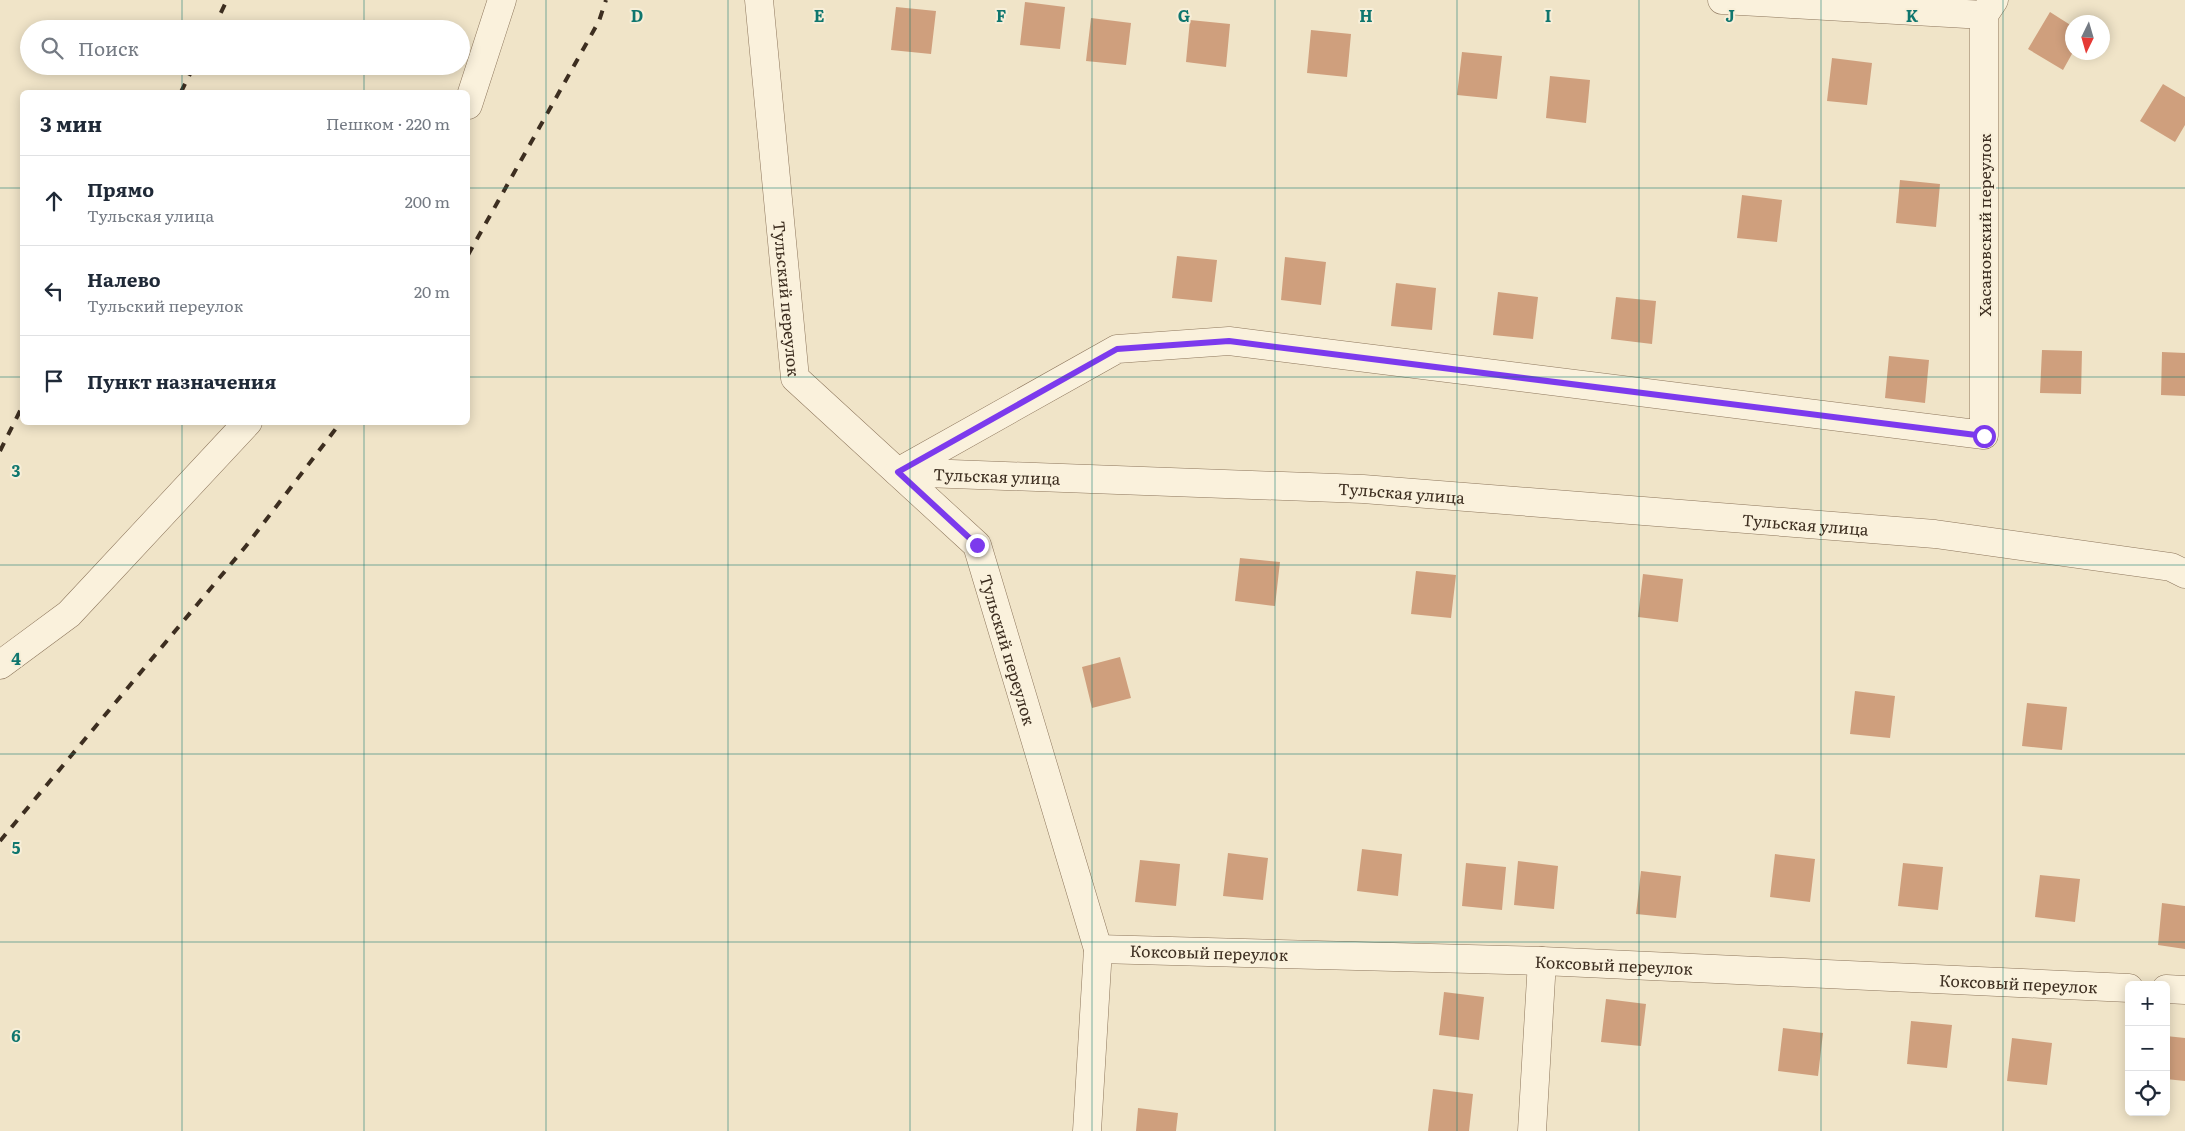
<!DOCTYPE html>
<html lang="ru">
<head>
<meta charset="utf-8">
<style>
  body { margin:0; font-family:Literata,serif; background:#f2f2f3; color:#1f2937 }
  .controls { position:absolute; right:15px; bottom:15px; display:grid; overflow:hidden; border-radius:8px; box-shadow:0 2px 12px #0003 }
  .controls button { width:45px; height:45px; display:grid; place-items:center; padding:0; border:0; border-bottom:1px solid #e0e1e3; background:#fff; color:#1f2937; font:25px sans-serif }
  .compass { position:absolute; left:2065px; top:15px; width:45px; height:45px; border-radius:50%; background:#fff; box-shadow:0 2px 12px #0003; rotate:185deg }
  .stop { position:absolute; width:15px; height:15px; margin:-11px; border:4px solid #7c3aed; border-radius:50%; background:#fff }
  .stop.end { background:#7c3aed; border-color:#fff; box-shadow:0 1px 5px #0008 }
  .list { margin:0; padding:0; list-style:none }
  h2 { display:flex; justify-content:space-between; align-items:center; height:65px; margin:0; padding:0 20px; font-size:21px }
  h2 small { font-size:16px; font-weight:400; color:#747a83 }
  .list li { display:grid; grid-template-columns:32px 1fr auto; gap:15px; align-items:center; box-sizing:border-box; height:90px; padding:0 20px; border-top:1px solid #e0e1e3 }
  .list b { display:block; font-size:19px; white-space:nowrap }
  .list p { margin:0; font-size:16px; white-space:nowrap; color:#747a83 }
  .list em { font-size:16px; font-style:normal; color:#747a83 }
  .icon { flex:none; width:28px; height:28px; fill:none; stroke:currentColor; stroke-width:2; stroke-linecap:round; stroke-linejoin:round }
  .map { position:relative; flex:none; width:2185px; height:1131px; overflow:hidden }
  .search { position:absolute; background:#fff; box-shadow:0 2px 12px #0003; left:20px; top:20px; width:450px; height:55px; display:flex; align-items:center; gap:12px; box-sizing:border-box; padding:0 18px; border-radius:28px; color:#747a83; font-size:19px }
  .panel { position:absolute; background:#fff; box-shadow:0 2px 12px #0003; left:20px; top:90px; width:450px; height:335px; border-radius:8px }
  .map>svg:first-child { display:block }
  .building { fill:#cf9f7d }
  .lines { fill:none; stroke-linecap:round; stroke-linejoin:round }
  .minor-casing { stroke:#8d765c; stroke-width:29 }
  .minor { stroke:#faf1dc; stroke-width:28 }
  .rail { stroke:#3d2e20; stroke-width:4; stroke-dasharray:9 9; stroke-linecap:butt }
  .route { stroke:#7c3aed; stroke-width:6 }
  .grid { fill:none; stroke:#0f766e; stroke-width:1; stroke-opacity:0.55 }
  .labels { text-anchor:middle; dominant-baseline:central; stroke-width:4; stroke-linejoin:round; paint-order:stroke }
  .street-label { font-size:16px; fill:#3d2e20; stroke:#f7eed8 }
  .grid-label { font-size:16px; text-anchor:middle; font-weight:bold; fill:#0f766e; stroke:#f7eed8; stroke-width:4; stroke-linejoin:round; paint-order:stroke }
</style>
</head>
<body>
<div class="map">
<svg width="2185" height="1131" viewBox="0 0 2185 1131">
  <rect width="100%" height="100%" fill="#f0e4c8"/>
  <path class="building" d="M 1025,2 L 1065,7 L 1060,49 L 1020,45 Z
    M 896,7 L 936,11 L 931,54 L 891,50 Z
    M 2050,12 L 2072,26 L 2073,52 L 2063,70 L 2028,49 Z
    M 1091,18 L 1131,23 L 1126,65 L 1086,61 Z
    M 1190,20 L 1230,24 L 1226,67 L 1186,62 Z
    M 1311,30 L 1351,34 L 1347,77 L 1307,73 Z
    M 1462,52 L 1502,56 L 1497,99 L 1457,95 Z
    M 1832,58 L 1872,63 L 1867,105 L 1827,101 Z
    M 1550,76 L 1590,80 L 1586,123 L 1546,118 Z
    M 2163,84 L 2185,97 L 2185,125 L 2175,142 L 2140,121 Z
    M 1900,180 L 1940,184 L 1936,227 L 1896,223 Z
    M 1742,195 L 1782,200 L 1777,242 L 1737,238 Z
    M 1177,256 L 1217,260 L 1212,302 L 1172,298 Z
    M 1285,257 L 1326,262 L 1321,305 L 1281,300 Z
    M 1396,283 L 1436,288 L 1432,330 L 1391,326 Z
    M 1498,292 L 1538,297 L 1533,339 L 1493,335 Z
    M 1616,297 L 1656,301 L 1652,344 L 1611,339 Z
    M 2042,350 L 2082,351 L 2081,394 L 2040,393 Z
    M 2162,352 L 2185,353 L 2185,396 L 2161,395 Z
    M 1889,356 L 1929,360 L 1925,403 L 1885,398 Z
    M 1240,558 L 1280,562 L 1275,606 L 1235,601 Z
    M 1416,571 L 1456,575 L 1451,618 L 1411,614 Z
    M 1643,574 L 1683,579 L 1678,622 L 1638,617 Z
    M 1120,657 L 1131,698 L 1092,708 L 1082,667 Z
    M 1855,691 L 1895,696 L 1890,738 L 1850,734 Z
    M 2027,703 L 2067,707 L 2062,750 L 2022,746 Z
    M 1362,849 L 1402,854 L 1398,896 L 1357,891 Z
    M 1228,853 L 1268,858 L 1263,900 L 1223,896 Z
    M 1775,854 L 1815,859 L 1810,902 L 1770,897 Z
    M 1140,860 L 1180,864 L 1176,906 L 1135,902 Z
    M 1518,861 L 1558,866 L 1554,909 L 1514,905 Z
    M 1466,863 L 1506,867 L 1502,910 L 1462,906 Z
    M 1903,863 L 1943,867 L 1938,910 L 1898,906 Z
    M 1641,871 L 1681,876 L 1676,918 L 1636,914 Z
    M 2040,875 L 2080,879 L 2075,922 L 2035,917 Z
    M 2162,903 L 2185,906 L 2185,949 L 2158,945 Z
    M 1444,992 L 1484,997 L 1479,1040 L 1439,1035 Z
    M 1606,999 L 1646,1004 L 1641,1046 L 1601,1042 Z
    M 1911,1021 L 1952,1025 L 1947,1068 L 1907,1064 Z
    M 1783,1028 L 1823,1033 L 1818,1076 L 1778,1071 Z
    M 2166,1036 L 2185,1038 L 2185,1081 L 2166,1079 Z
    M 2012,1038 L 2052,1043 L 2047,1085 L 2007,1081 Z
    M 1433,1089 L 1473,1094 L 1469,1131 L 1428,1131 Z
    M 1138,1108 L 1178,1113 L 1176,1131 L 1136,1131 Z"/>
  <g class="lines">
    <g class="minor-casing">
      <g id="minor">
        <path id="s1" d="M 759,0 L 795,378 L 977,545 L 1098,949 L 1087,1131"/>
        <path d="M 1722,0 L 1984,15"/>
        <path d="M 468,105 L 502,0"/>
        <path d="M 898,472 L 1117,349 L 1229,341 L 1984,435 L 1984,15 L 1994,0"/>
        <path id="s2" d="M 898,472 L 1363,489 L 1935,534 L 2171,567 L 2185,574"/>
        <path d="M 0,665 L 69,614 L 248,422"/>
        <path id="s3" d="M 1098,949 L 1542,961 L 2129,988"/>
        <path d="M 2166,989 L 2185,990"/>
        <path d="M 1532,1131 L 1542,961"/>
      </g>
    </g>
    <use href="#minor" class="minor"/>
    <path class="rail" d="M 213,29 L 227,0
      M 181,92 L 194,66
      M 468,255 L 599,21 L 606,0
      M 0,451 L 22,407
      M 0,841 L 246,546 L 341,422"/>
  </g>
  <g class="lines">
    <path class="route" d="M 977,545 L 898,472 L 1117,349 L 1229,341 L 1984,436"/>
  </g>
  <path class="grid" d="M 182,0 L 182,29M 364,0 L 364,29M 546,0 L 546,1131M 728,0 L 728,1131M 910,0 L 910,1131M 1092,0 L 1092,1131M 1275,0 L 1275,1131M 1457,0 L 1457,1131M 1639,0 L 1639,1131M 1821,0 L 1821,1131M 2003,0 L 2003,1131M 182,66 L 182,92M 364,66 L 364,92M 0,188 L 22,188M 468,188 L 2185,188M 0,377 L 22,377M 468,377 L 2185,377M 182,422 L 182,1131M 364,422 L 364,1131M 0,565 L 2185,565M 0,754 L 2185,754M 0,942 L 2185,942"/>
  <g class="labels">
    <g class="street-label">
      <text transform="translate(1984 225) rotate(-90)">Хасановский переулок</text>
      <text stroke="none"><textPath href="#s1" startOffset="300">Тульский переулок</textPath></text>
      <text stroke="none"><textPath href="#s2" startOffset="99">Тульская улица</textPath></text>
      <text stroke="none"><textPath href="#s2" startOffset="504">Тульская улица</textPath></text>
      <text stroke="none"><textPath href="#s2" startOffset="909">Тульская улица</textPath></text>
      <text stroke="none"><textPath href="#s1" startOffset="736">Тульский переулок</textPath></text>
      <text stroke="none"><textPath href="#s3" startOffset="111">Коксовый переулок</textPath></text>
      <text stroke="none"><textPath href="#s3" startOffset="516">Коксовый переулок</textPath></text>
      <text stroke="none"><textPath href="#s3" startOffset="921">Коксовый переулок</textPath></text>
    </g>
  </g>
  <g class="grid-label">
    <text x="637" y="22">D</text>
    <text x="819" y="22">E</text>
    <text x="1001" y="22">F</text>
    <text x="1184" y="22">G</text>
    <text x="1366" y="22">H</text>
    <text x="1548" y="22">I</text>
    <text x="1730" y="22">J</text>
    <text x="1912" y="22">K</text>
    <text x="16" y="477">3</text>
    <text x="16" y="665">4</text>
    <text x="16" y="854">5</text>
    <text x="16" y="1042">6</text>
  </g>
</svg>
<div class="controls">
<button>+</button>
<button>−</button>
<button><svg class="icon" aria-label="locate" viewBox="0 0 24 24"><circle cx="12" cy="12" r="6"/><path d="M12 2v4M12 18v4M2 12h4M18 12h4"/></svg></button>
</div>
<svg class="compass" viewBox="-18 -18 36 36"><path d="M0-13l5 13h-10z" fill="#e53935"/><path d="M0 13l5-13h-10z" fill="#747a83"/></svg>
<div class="stop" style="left:1984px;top:436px"></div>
<div class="stop end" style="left:977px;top:545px"></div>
<div class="search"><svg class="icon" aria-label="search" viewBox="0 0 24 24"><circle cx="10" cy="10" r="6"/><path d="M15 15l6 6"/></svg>Поиск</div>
<section class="panel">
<h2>3 мин<small>Пешком · 220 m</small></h2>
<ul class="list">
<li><svg class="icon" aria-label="ahead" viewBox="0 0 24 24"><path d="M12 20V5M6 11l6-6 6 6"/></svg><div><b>Прямо</b><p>Тульская улица</p></div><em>200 m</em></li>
<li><svg class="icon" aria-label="left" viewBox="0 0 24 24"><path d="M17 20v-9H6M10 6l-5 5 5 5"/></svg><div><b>Налево</b><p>Тульский переулок</p></div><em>20 m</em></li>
<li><svg class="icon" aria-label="arrive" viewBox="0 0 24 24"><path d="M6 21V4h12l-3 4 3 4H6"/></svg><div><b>Пункт назначения</b></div></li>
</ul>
</section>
</div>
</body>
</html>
